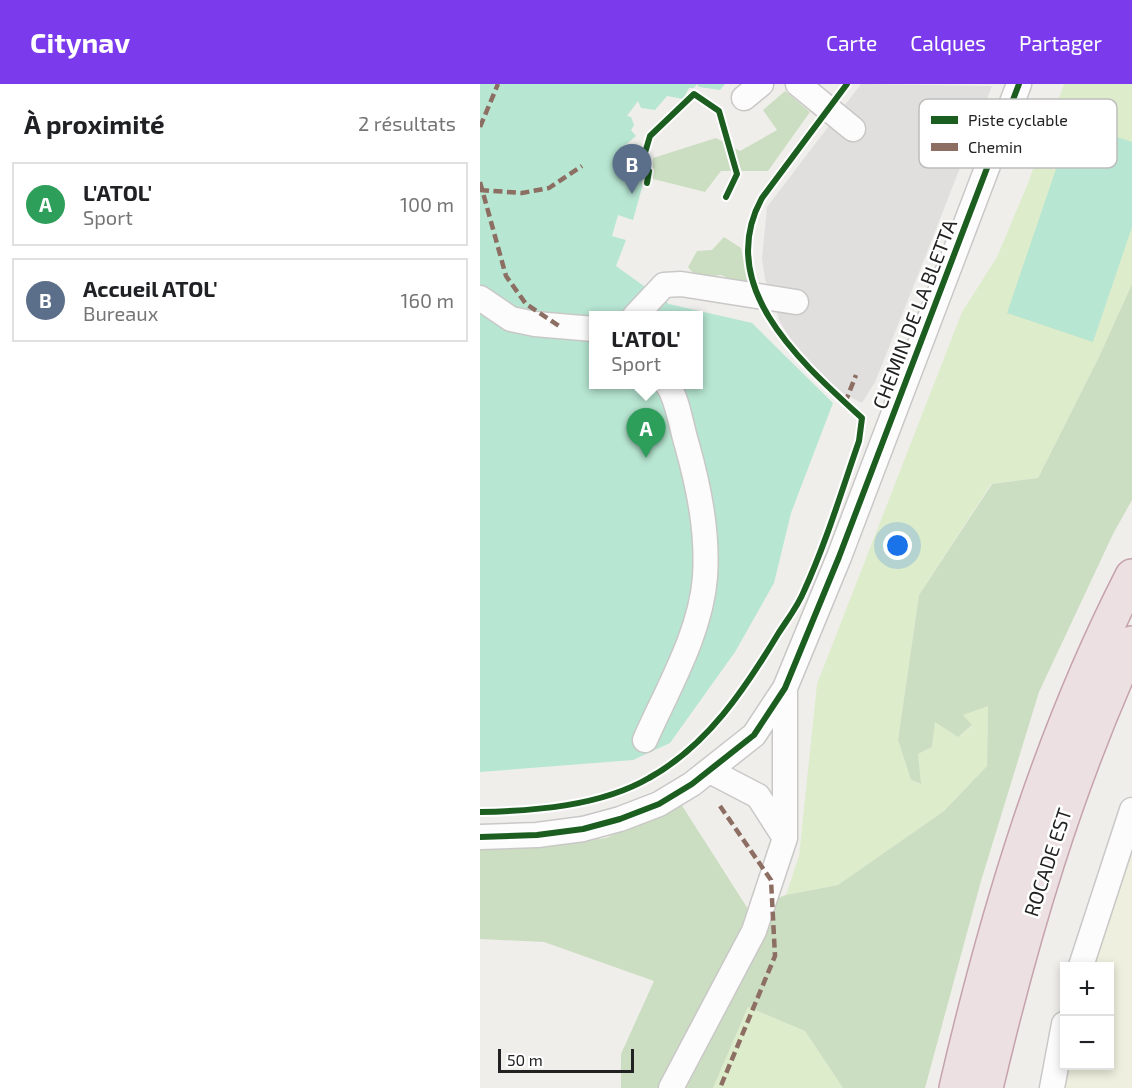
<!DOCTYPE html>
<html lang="fr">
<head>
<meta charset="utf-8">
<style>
  body { margin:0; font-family:"Exo 2",sans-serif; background:#f6f6f6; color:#202124 }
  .controls { position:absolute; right:18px; bottom:18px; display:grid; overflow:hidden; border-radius:0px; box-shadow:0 3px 9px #0003 }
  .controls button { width:54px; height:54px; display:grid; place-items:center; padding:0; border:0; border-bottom:2px solid #e0e0e0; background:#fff; color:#202124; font:30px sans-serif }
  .scale { position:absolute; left:18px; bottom:15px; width:136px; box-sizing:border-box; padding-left:6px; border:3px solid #222; border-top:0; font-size:16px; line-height:21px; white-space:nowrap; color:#222; -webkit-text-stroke:4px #fff; paint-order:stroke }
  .you { position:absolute; left:418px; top:462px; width:21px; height:21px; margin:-15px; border:4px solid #fff; border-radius:50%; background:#1a73e8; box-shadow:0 0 0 9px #1a73e833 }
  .badge { display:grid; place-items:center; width:39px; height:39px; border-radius:50%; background:#7c3aed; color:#fff; font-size:20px; font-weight:700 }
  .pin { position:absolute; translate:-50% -50px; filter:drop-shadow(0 2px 3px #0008) }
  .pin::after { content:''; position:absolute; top:32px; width:21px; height:18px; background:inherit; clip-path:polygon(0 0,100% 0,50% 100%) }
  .popup { position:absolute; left:109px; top:227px; width:114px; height:78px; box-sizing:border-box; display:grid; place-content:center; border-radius:0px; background:#fff; filter:drop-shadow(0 2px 4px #0005); font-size:20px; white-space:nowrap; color:#757577 }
  .popup b { font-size:22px; color:#202124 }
  .popup::after { content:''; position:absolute; left:50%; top:100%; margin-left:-12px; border:12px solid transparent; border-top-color:#fff }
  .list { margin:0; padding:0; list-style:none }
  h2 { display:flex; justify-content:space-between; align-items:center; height:78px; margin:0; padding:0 24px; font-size:26px }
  h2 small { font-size:20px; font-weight:400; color:#757577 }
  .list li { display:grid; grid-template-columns:39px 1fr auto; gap:18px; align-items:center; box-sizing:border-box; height:84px; margin:0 12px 12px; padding:0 12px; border:2px solid #e0e0e0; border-radius:0px }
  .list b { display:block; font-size:22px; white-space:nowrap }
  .list p { margin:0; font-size:20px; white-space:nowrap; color:#757577 }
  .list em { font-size:20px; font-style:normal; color:#757577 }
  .map { position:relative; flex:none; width:652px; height:1004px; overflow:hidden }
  header { display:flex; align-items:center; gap:36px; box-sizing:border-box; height:84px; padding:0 30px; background:#7c3aed; color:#fff }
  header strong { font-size:28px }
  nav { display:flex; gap:33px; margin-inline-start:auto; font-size:21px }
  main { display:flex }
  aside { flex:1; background:#fff }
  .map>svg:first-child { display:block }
  .farmland { fill:#efefdf }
  .grass { fill:#ddeccb }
  .forest { fill:#cbdec1 }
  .pitch { fill:#b7e6d2; fill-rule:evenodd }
  .parking { fill:#e0dfde }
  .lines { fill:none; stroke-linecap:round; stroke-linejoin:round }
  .minor-casing { stroke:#c9c8c7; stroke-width:27 }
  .highway-casing { stroke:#c5a2ac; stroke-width:36 }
  .minor { stroke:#fdfcfc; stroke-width:24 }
  .highway { stroke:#ece0e2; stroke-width:33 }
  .quiet { stroke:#8d6e63; stroke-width:4.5; stroke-dasharray:9 4.5; stroke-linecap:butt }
  .cycleway-casing { stroke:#fff; stroke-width:10 }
  .cycleway { stroke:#1b5e20; stroke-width:6 }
  .labels { text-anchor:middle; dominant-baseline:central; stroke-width:5; stroke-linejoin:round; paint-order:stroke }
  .street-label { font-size:20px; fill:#222; stroke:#fff }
  .key { fill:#fff; stroke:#bdbdbd; stroke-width:1.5 }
  .key-label { font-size:16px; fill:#222 }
</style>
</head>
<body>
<header>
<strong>Citynav</strong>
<nav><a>Carte</a><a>Calques</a><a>Partager</a></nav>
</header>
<main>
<aside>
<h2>À proximité<small>2 résultats</small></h2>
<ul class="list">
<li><span class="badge" style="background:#2e9e5b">A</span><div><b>L'ATOL'</b><p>Sport</p></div><em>100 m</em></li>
<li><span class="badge" style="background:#5c6f8a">B</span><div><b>Accueil ATOL'</b><p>Bureaux</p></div><em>160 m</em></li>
</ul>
</aside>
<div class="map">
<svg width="652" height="1004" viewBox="0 0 652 1004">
  <rect width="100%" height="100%" fill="#f0eeeb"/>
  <path class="farmland" d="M 652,769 L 652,1004 L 585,1004 L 590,982 L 630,982 L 630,882 L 614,882 Z"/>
  <path class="grass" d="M 584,0 L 652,0 L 652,200 L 619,273 L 558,394 L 511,400 L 439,511 L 418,656 L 431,696 L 440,700 L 438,670 L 452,663 L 455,637 L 478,653 L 492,642 L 483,631 L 508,621 L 507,682 L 464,727 L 358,801 L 306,811 L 319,772 L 337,600 L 482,228 L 517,173 L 548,99 Z
    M 268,923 L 325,947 L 363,1004 L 233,1004 Z"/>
  <path class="forest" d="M 305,7 L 330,28 L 288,87 L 241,87 L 225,108 L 173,95 L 173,74 L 236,54 L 260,67 L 297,46 L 283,26 Z
    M 244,153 L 261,164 L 269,204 L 241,191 L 217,194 L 208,183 L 217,167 L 232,166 Z
    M 652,200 L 652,416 L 633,450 L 559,608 L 501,797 L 445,1004 L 363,1004 L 325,947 L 268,923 L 233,1004 L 141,1004 L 141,970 L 174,897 L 64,858 L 0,855 L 0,764 L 38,765 L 126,754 L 201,720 L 268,825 L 306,811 L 358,801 L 464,727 L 507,682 L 508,622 L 483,631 L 492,641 L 478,653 L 455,638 L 452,663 L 438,670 L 441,700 L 431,696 L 418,656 L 439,511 L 512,400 L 558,394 L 619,273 Z"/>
  <path class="pitch" d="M 0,0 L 245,0 L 240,6 L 219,3 L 217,0 L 214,4 L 209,4 L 203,15 L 187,12 L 175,26 L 161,24 L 158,17 L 147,32 L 151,33 L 154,41 L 151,46 L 156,52 L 143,63 L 146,72 L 142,77 L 153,79 L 152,84 L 166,89 L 153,136 L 138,131 L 132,152 L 146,156 L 136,182 L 189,220 L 272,239 L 353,319 L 311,429 L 294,499 L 255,568 L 190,659 L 153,676 L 0,688 ZM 114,232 L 219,232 L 219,300 L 114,300 Z
    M 592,38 L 652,58 L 652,143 L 613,258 L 527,229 Z"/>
  <path class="parking" d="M 381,0 L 512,2 L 440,186 L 395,298 L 382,319 L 364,310 L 339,289 L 312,257 L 300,238 L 285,195 L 282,175 L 287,123 Z"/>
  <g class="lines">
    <g class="minor-casing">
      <path id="minor" d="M 318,0 L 373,45
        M 264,14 L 281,0
        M 0,214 L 31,235 L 55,240 L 114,245
        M 155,232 L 184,201 L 201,200 L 316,218
        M 165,656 C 187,606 221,549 225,493 C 228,448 219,404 207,361 C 202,346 197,312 187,300
        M 230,687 L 278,712 L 305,754
        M 0,753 L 57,751 L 103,745 L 140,735 L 179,720 L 212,700 L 274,651 L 305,604 L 359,473 L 539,0
        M 601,882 L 652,726
        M 191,1004 L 274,847 L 305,754 L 305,604
        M 572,1004 L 584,940"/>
    </g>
    <g class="highway-casing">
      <path id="highway" d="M 476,1004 C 517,828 569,654 652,492
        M 506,1004 C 542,851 586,702 652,559"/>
    </g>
    <use href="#minor" class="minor"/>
    <use href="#highway" class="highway"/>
    <path class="quiet" d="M 0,43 L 18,0
      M 0,98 L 26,192 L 46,220 L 79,242
      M 0,106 L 42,109 L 69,104 L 102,82
      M 365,319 L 376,291
      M 240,722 L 291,796 L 295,872 L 240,1004"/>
    <g class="cycleway-casing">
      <path id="cycleway" d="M 167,99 L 169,87 L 161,82 L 170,52 L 214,10 L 239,27 L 257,90 L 246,113
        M 0,728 C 54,727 121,722 169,694 C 227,662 265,605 298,550 C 307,536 318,522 324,507 C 346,459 362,406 379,357 L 382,334 C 323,280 233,203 282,114 L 367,0
        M 0,753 L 57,751 L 103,745 L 140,735 L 179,720 L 212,700 L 274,651 L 305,604 L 359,473 L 539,0"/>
    </g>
    <use href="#cycleway" class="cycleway"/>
  </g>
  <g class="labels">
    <g class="street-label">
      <text transform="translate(434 230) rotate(-69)">CHEMIN DE LA BLETTA</text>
      <text transform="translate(567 778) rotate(-72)">ROCADE EST</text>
    </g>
  </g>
  <rect x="439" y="15" width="198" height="69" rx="9" class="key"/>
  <rect x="451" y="32" width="27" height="8" fill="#1b5e20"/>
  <rect x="451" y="59" width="27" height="8" fill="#8d6e63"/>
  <g class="key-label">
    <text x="488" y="42">Piste cyclable</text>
    <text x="488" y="69">Chemin</text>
  </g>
</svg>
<div class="controls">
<button>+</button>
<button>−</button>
</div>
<div class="scale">50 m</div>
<div class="you"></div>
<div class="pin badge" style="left:166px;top:374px;background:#2e9e5b">A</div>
<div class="popup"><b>L'ATOL'</b>Sport</div>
<div class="pin badge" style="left:152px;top:110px;background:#5c6f8a">B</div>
</div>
</main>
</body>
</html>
